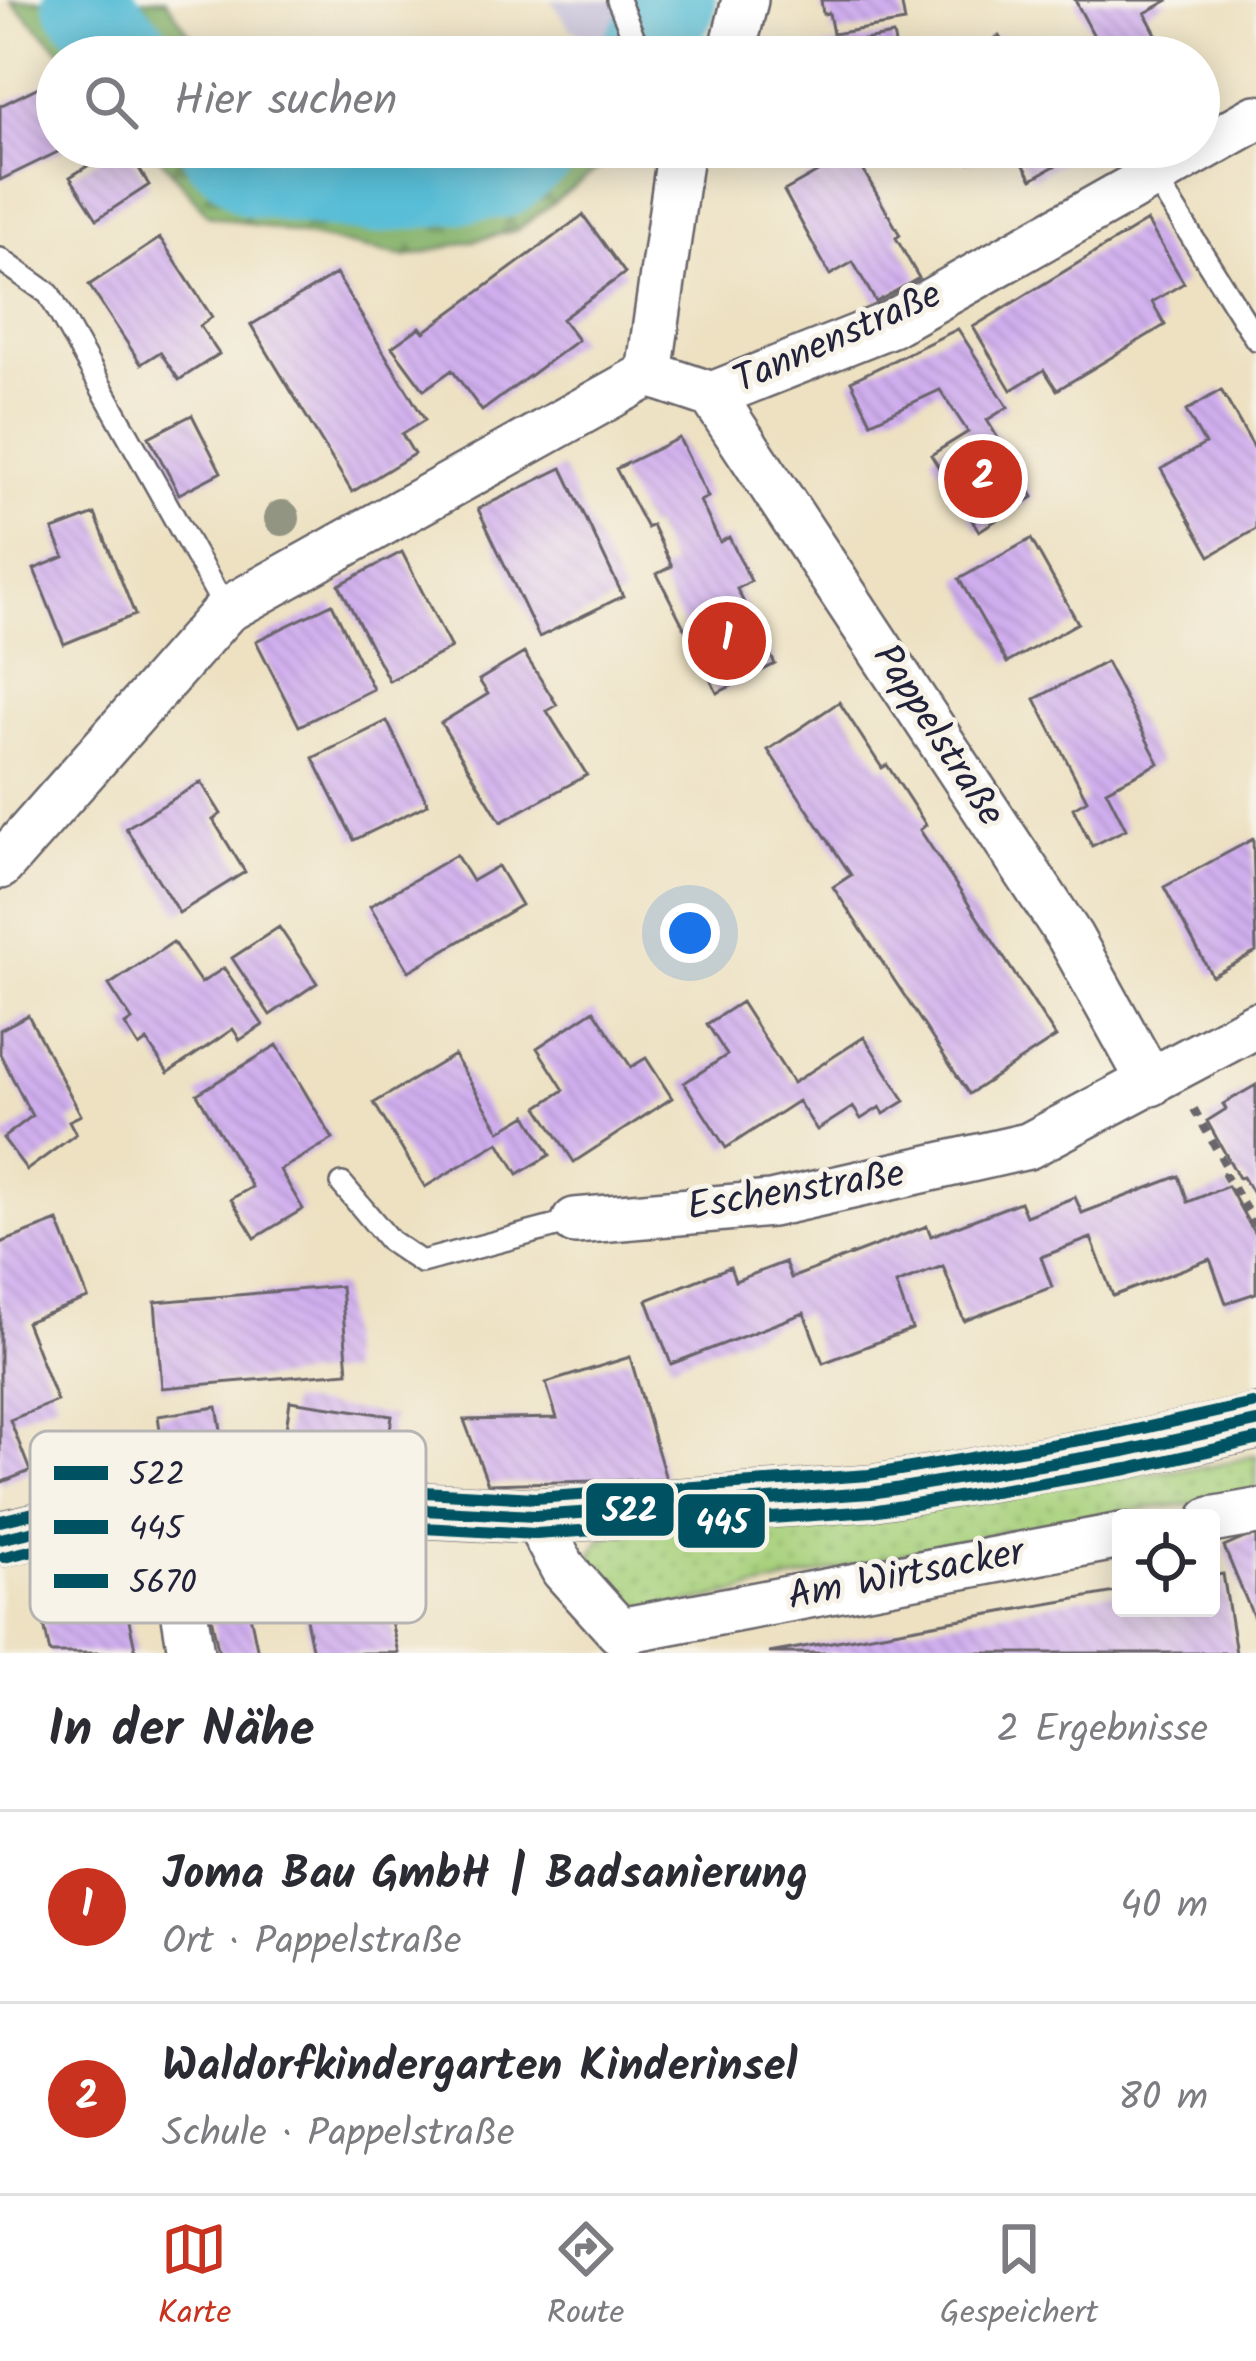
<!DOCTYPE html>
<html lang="de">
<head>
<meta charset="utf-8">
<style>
  body { margin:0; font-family:Kalam,sans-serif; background:#f2f2f3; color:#2b2b33 }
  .controls { position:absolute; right:36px; bottom:36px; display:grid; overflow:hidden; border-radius:12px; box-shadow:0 6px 30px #0003 }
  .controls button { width:108px; height:108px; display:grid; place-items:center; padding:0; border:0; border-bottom:3px solid #e1e1e2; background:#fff; color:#2b2b33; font:60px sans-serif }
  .you { position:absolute; left:690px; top:933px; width:42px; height:42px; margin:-30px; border:9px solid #fff; border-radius:50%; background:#1a73e8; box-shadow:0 0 0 18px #1a73e833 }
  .badge { display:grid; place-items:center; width:78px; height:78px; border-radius:50%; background:#c8321e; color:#fff; font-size:39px; font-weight:700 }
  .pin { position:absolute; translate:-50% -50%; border:6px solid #fff; box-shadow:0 3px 12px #0006 }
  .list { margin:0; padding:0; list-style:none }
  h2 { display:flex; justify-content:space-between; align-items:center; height:156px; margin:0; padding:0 48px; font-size:51px }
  h2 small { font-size:39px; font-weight:400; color:#7c7c81 }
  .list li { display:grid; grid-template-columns:78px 1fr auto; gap:36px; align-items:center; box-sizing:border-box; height:192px; padding:0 48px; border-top:3px solid #e1e1e2 }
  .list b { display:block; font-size:45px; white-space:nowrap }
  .list p { margin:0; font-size:39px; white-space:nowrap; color:#7c7c81 }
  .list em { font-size:39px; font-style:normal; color:#7c7c81 }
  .icon { flex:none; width:66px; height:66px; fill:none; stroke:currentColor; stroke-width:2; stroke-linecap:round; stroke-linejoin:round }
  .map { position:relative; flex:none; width:1256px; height:1653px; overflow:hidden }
  .search { position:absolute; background:#fff; box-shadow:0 6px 30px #0003; left:36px; right:36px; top:36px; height:132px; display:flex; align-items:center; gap:30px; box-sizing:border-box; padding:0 42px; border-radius:66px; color:#7c7c81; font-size:45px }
  .sheet { height:540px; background:#fff }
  nav { display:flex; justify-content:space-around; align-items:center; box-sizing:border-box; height:168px; border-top:3px solid #e1e1e2; background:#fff; font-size:33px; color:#7c7c81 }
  nav a { display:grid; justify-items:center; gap:6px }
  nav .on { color:#c8321e }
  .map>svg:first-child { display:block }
  .industrial { fill:#c5c0da }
  .grass { fill:url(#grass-dots); stroke:#657a5c; stroke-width:3 }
  .forest { fill:url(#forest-firs); stroke:#546a54; stroke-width:3 }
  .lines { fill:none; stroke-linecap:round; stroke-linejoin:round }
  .river { stroke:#58bdd6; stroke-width:84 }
  .building { fill:url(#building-back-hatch) }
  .service-casing { stroke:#69656a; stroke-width:26 }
  .minor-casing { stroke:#69656a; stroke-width:50 }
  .tertiary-casing { stroke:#69656a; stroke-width:58 }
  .path { stroke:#69656a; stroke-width:8; stroke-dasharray:9 9; stroke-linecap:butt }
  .service { stroke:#fff; stroke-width:21 }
  .minor { stroke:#fff; stroke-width:45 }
  .tertiary { stroke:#fff; stroke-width:54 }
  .bus-1-casing { stroke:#f7f3e8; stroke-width:21 }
  .bus-2-casing { stroke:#f7f3e8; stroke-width:21 }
  .bus-3-casing { stroke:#f7f3e8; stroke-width:21 }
  .bus-1 { stroke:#005262; stroke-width:12 }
  .bus-2 { stroke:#005262; stroke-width:12 }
  .bus-3 { stroke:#005262; stroke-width:12 }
  .tree { fill:#939583 }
  .labels { text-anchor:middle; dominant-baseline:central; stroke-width:10; stroke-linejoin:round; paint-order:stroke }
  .street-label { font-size:39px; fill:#22223b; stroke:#f7f3e8 }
  .key { fill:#f7f3e8; stroke:#b7b4b4; stroke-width:3 }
  .key-label { font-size:33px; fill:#22223b }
  .line-badge { stroke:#f7f3e8; stroke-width:4.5 }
  .badge-label { font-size:33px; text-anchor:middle; font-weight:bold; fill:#fff }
</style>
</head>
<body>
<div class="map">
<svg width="1256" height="1653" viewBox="0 0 1256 1653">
  <defs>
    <pattern id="grass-dots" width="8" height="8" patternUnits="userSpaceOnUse" patternTransform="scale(3)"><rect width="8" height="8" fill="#a8d17d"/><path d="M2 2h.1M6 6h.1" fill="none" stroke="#90b36d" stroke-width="1.8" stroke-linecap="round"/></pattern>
    <pattern id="forest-firs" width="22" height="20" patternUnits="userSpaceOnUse" patternTransform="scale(3)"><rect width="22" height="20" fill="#86b36c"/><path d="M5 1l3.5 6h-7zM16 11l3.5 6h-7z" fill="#6d915a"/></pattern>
    <pattern id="building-back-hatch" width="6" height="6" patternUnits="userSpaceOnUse" patternTransform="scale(3)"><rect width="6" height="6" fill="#d0aeee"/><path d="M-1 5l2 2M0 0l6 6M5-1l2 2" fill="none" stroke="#b295cd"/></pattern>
  </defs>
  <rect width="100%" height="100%" fill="#f7f3e8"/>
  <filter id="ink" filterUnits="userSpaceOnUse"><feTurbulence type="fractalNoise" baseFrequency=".00833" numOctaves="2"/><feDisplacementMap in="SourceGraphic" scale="24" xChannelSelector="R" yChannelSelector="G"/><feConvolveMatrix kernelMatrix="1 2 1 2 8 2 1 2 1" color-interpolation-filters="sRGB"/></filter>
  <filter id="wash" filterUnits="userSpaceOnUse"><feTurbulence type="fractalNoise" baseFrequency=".004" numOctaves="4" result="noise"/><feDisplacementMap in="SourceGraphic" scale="48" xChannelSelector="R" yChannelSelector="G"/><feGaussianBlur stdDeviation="2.7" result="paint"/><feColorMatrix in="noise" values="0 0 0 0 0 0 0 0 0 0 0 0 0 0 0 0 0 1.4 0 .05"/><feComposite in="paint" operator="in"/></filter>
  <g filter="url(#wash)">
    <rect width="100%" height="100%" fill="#ede1c2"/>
    <path class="industrial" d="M 551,0 L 705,0 L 700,57 L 596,57 L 598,46 L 569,27 Z"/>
    <path class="grass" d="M 1256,1455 L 1256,1501 C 1043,1505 838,1578 630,1614 L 586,1564 L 602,1536 L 1215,1466 Z"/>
    <path class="forest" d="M 10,0 L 166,0 L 206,57 L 67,57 Z
      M 151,147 L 329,147 L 338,153 L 457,153 L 467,147 L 626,147 L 517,230 L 406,257 L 208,215 Z"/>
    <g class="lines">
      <path class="river" d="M 85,0 L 135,57
        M 640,57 L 674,5 L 673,0
        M 222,147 L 255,175 L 371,192 L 502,176 L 538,147"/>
    </g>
    <g id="blocks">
      <path class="building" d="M 821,0 L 901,0 L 905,22 L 833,34 L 829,13 L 823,14 Z
        M 1075,0 L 1169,0 L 1145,13 L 1168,57 L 1105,57 Z
        M 893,35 L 898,57 L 825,57 L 824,47 Z
        M 999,36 L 1011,57 L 964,57 Z
        M 57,78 L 57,147 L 68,147 L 0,180 L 0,106 Z
        M 118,147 L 126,147 L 149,185 L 97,219 L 70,177 Z
        M 961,147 L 996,147 L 970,162 Z
        M 1013,147 L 1063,147 L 1070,157 L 1032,179 Z
        M 853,152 L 900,235 L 896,238 L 919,278 L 876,302 L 853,262 L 830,275 L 784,191 Z
        M 583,215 L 625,273 L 562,319 L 578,340 L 482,411 L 452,370 L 424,390 L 392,347 L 420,327 L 424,332 Z
        M 1147,221 L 1184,283 L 1152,302 L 1165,325 L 1057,390 L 1044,370 L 1011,390 L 973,327 Z
        M 160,238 L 212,317 L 200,326 L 219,354 L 179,380 L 160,352 L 141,364 L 89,285 Z
        M 336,274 L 425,420 L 402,434 L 414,454 L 352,492 L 251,325 Z
        M 958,329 L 1008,407 L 987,420 L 1033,497 L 979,531 L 931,455 L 968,432 L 940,390 L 871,422 L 851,381 Z
        M 1221,390 L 1256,451 L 1256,529 L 1210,556 L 1161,469 L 1205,444 L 1186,411 Z
        M 192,415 L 221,472 L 179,494 L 149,437 Z
        M 679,438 L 708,497 L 700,501 L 720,542 L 729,537 L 751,581 L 737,589 L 775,664 L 717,693 L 657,574 L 672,566 L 652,525 L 647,528 L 616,469 Z
        M 562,468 L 623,596 L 539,637 L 478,509 Z
        M 95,514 L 135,615 L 64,644 L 34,569 L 64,557 L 53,530 Z
        M 1031,539 L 1078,623 L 1007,663 L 959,579 Z
        M 402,552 L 451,648 L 389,681 L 339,585 Z
        M 332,604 L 373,689 L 299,726 L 256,641 Z
        M 524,653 L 557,705 L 547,711 L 587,775 L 501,822 L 441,723 L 488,694 L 479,680 Z
        M 1106,662 L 1159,763 L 1106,790 L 1126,829 L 1092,846 L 1073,808 L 1087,800 L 1035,699 Z
        M 839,702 L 882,768 L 887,765 L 926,825 L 920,830 L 1056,1037 L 969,1094 L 833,887 L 851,875 L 768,750 Z
        M 387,721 L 428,804 L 354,840 L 313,758 Z
        M 201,782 L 221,814 L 213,820 L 245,872 L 179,913 L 126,828 Z
        M 1253,839 L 1256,952 L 1212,976 L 1164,887 Z
        M 456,855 L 472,881 L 498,866 L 521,905 L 409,971 L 370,906 Z
        M 279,927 L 317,983 L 270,1015 L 232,958 Z
        M 173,942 L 201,983 L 224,968 L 263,1025 L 240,1040 L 233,1029 L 168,1073 L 147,1041 L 139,1047 L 125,1025 L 132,1020 L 109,985 Z
        M 741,1002 L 793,1083 L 864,1037 L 905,1101 L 884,1114 L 880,1107 L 861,1119 L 853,1107 L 817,1130 L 798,1101 L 726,1148 L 684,1083 L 727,1055 L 707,1024 Z
        M 594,1010 L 631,1067 L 646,1058 L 672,1098 L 574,1162 L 538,1107 L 564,1090 L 537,1048 Z
        M 28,1015 L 81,1115 L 69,1121 L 76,1134 L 27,1170 L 3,1138 L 32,1116 L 0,1054 L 0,1030 Z
        M 277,1045 L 333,1139 L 280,1170 L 303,1209 L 255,1238 L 231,1199 L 252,1187 L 197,1094 Z
        M 454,1055 L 500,1131 L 527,1115 L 550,1155 L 518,1174 L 499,1142 L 425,1187 L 374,1103 Z
        M 1256,1085 L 1256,1199 L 1243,1177 L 1239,1178 L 1207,1121 L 1226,1109 L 1223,1104 Z
        M 1179,1176 L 1188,1202 L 1228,1186 L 1256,1236 L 1256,1293 L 1226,1303 L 1210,1259 L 1113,1296 L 1091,1238 L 1041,1257 L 1052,1287 L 964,1321 L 943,1266 L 896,1284 L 912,1329 L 823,1363 L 804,1313 L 671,1364 L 647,1300 L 730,1267 L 735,1281 L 785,1262 L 791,1278 L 927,1226 L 931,1236 L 1020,1202 L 1026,1216 L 1075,1197 L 1082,1213 Z
        M 58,1221 L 88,1298 L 26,1322 L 57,1401 L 10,1420 L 30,1471 L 0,1483 L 0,1243 Z
        M 341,1286 L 348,1372 L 162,1388 L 155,1302 Z
        M 630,1357 L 666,1479 L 488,1484 L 464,1420 L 557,1418 L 546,1383 Z
        M 290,1401 L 392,1416 L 385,1466 L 283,1451 Z
        M 217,1407 L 224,1447 L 164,1457 L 158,1416 Z
        M 1256,1533 L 1256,1623 L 1224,1547 Z
        M 376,1553 L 398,1653 L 313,1653 L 296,1570 Z
        M 1223,1574 L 1236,1653 L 769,1653 L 1121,1591 L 1121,1608 L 1211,1608 L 1211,1576 Z
        M 245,1590 L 258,1653 L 219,1653 L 207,1598 Z
        M 124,1597 L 136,1653 L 50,1653 L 42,1615 Z"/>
    </g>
  </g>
  <g filter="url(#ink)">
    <use href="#blocks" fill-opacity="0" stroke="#69656a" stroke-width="3"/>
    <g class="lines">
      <g class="service-casing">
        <path id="service" d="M 618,0 L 642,57
          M 1153,175 L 1256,339
          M 0,259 L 49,294 L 226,610
          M 342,1184 L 390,1241 L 421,1262 L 575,1221"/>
      </g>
      <g class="minor-casing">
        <path id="minor" d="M 731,57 L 745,0
          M 649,374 L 681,147
          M 712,395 L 1070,937 L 1151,1083
          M 0,866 L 226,610 L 649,374 L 712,395 L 891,324 L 1256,118
          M 575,1221 L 771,1204 L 1028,1146 L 1256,1025
          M 168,1511 L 191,1653
          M 535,1516 L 564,1570 L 619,1631 L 1121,1536
          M 1211,1520 L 1256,1512"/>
      </g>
      <g class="tertiary-casing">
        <path id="tertiary" d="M 0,1539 L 61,1525 L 168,1511 L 308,1504 L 535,1516 L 871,1493 L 1125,1451 L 1256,1422"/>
      </g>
      <path class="path" d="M 1194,1109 L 1227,1168 L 1225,1175 L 1256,1225"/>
      <use href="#service" class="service"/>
      <use href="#minor" class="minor"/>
      <use href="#tertiary" class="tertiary"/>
      <g class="bus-1-casing">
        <path id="bus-1" d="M 0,1539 L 61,1525 L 168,1511 L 308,1504 L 535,1516 L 871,1493 L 1125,1451 L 1256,1422"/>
      </g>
      <g class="bus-2-casing">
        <path id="bus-2" d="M 4,1557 L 64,1543 L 170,1529 L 308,1522 L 536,1534 L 872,1511 L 1128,1469 L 1256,1440"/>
      </g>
      <g class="bus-3-casing">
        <path id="bus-3" d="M 0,1521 L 59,1507 L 167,1493 L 309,1486 L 535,1498 L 869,1475 L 1122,1433 L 1252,1404"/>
      </g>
      <use href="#bus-1" class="bus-1"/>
      <use href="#bus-2" class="bus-2"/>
      <use href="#bus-3" class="bus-3"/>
    </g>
    <circle class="tree" cx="282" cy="518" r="18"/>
  </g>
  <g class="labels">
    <g class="street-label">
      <text transform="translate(838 339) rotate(-24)">Tannenstraße</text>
      <text transform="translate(937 736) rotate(57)">Pappelstraße</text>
      <text transform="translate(796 1192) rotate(-9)">Eschenstraße</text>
      <text transform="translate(906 1576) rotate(-11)">Am Wirtsacker</text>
    </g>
  </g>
  <rect x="30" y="1431" width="396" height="192" rx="18" class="key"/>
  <rect x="54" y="1466" width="54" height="14" fill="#005262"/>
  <rect x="54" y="1520" width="54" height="14" fill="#005262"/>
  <rect x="54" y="1574" width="54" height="14" fill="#005262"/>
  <g class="key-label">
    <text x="129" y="1485">522</text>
    <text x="129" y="1539">445</text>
    <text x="129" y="1593">5670</text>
  </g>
  <g class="line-badge">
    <rect x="584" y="1481" width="92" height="57" rx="12" fill="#005262"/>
    <rect x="676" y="1492" width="91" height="58" rx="12" fill="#005262"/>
  </g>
  <g class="badge-label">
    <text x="630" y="1521">522</text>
    <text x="722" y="1533">445</text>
  </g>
</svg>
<div class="controls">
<button><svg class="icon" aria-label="locate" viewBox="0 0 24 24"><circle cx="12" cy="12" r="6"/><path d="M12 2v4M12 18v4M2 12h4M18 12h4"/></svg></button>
</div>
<div class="you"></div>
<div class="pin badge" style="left:727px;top:641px">1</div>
<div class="pin badge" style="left:983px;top:479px">2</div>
<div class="search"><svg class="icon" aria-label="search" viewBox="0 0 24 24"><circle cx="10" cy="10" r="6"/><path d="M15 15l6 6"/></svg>Hier suchen</div>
</div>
<section class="sheet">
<h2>In der Nähe<small>2 Ergebnisse</small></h2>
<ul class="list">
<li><span class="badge">1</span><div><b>Joma Bau GmbH | Badsanierung</b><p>Ort · Pappelstraße</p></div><em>40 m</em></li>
<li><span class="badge">2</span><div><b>Waldorfkindergarten Kinderinsel</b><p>Schule · Pappelstraße</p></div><em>80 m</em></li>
</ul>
</section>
<nav>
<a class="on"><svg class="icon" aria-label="map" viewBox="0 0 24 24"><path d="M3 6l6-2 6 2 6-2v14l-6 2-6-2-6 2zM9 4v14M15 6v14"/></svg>Karte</a>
<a><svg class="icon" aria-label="directions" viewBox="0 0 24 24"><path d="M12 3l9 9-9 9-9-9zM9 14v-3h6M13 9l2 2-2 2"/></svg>Route</a>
<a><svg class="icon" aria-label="saved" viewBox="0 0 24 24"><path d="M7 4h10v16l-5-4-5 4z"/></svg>Gespeichert</a>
</nav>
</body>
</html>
